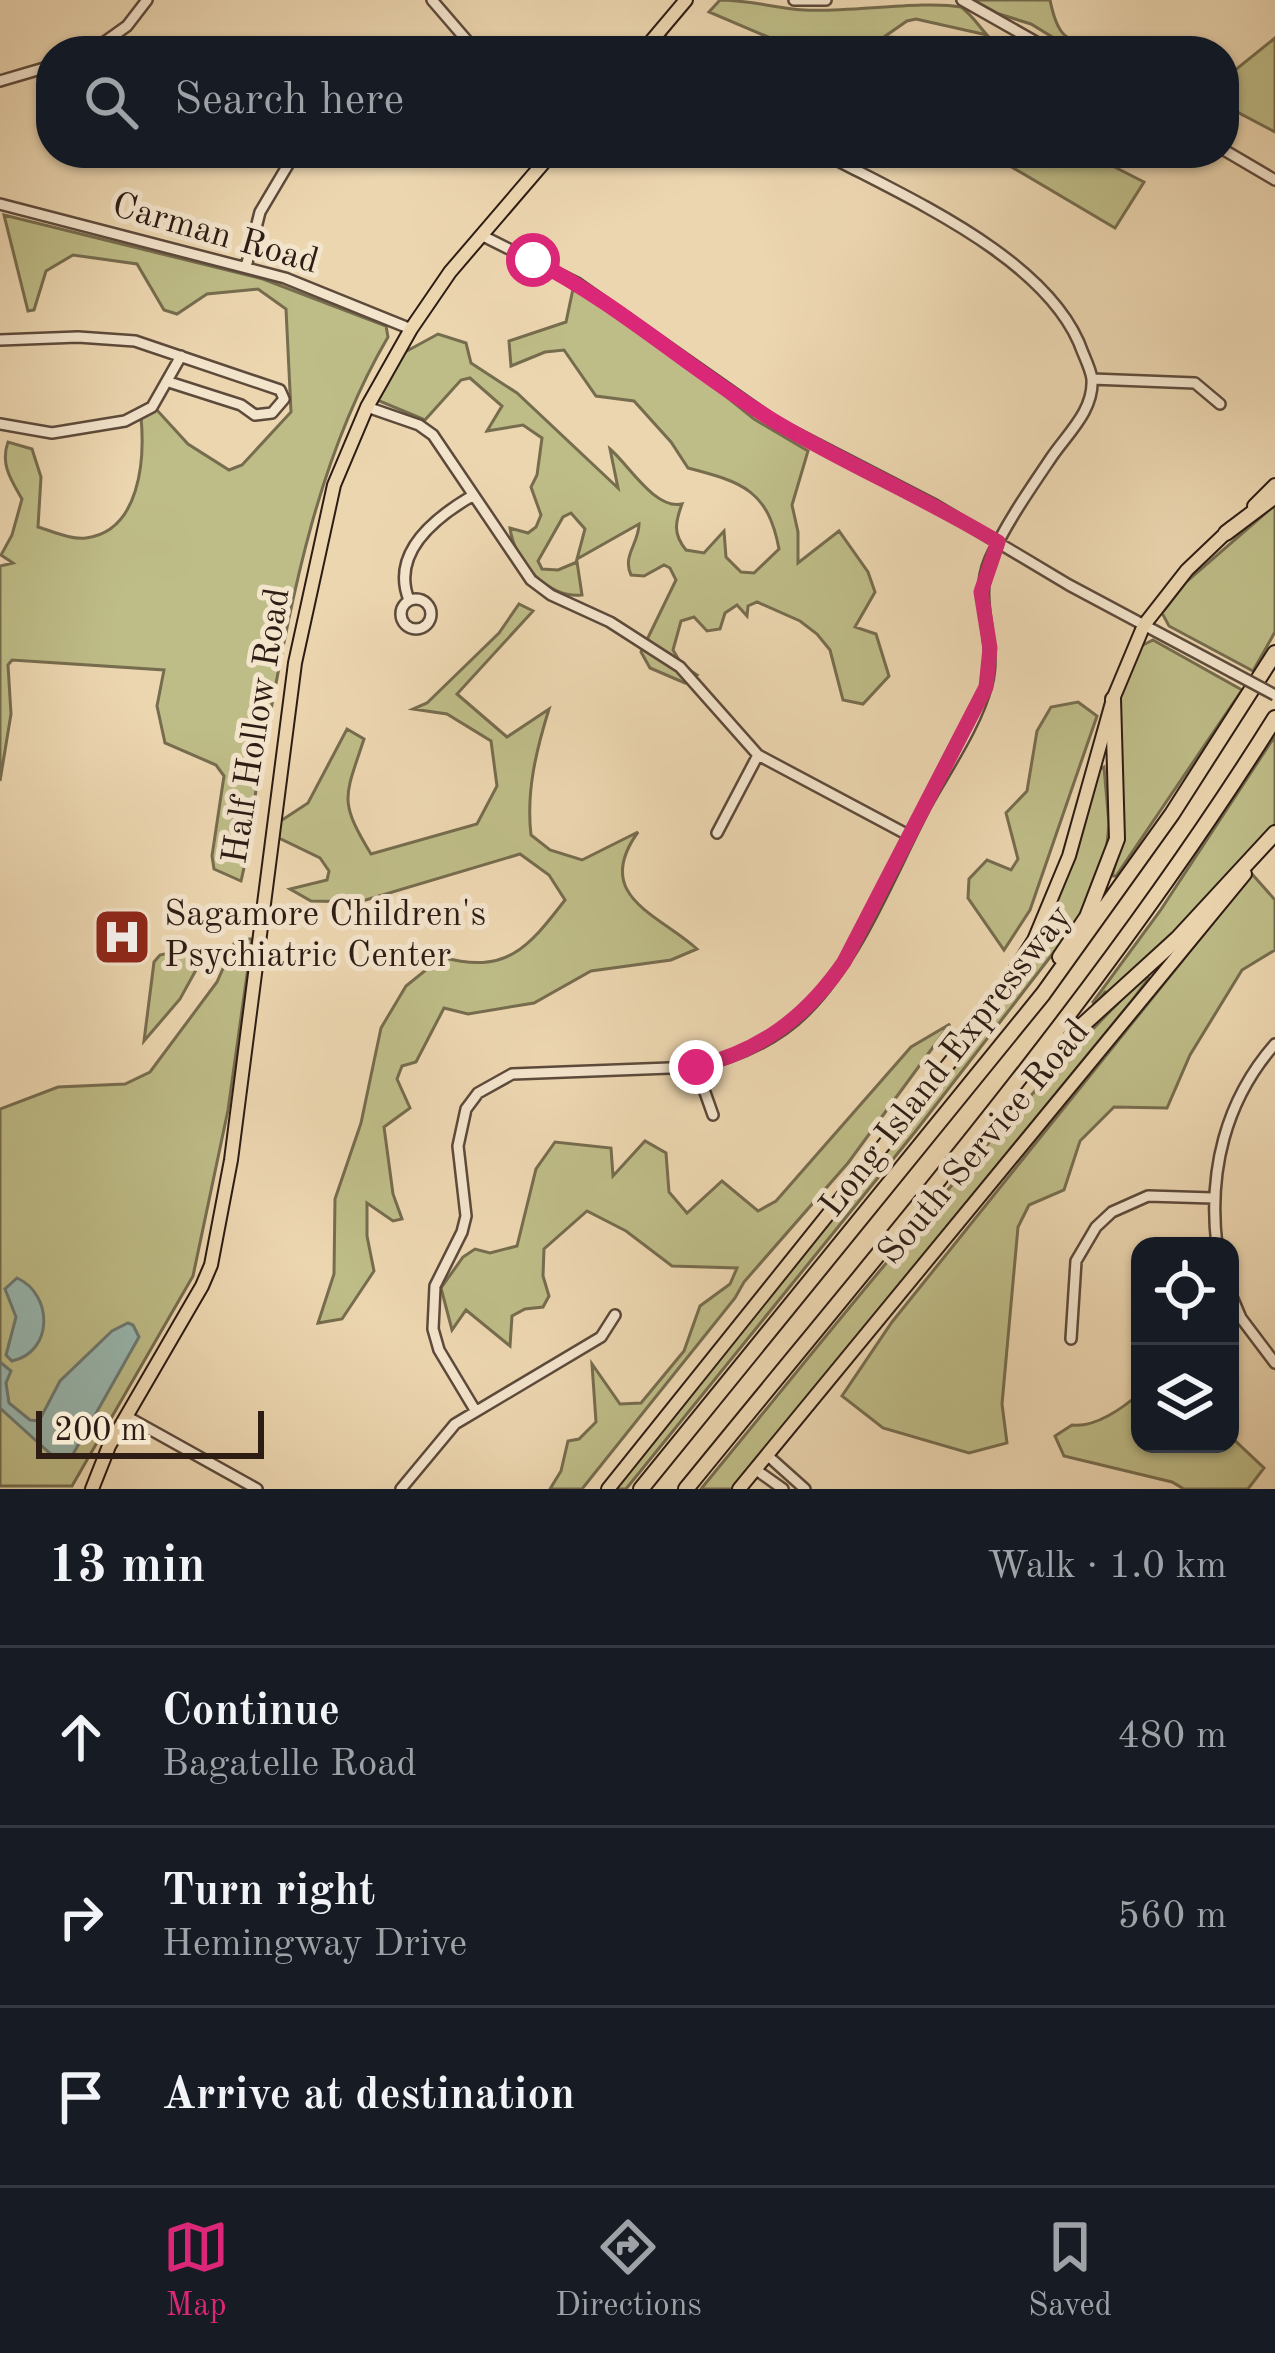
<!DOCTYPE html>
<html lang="en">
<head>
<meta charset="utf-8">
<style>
  body { margin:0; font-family:"Old Standard TT",serif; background:#242831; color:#f1f3f6 }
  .controls { position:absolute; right:36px; bottom:36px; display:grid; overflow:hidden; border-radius:24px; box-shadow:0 3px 9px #0004 }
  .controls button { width:108px; height:108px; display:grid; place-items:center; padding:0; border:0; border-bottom:3px solid #363941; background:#171b24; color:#f1f3f6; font:60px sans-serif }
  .scale { position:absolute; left:36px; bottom:30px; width:228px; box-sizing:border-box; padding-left:12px; border:6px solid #2d1c14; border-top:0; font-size:33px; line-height:42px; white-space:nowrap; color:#2d1c14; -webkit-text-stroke:9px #f3e4cc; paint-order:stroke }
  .stop { position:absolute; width:36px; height:36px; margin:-27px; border:9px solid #db2777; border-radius:50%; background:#fff }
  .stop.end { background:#db2777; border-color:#fff; box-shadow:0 3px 12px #0008 }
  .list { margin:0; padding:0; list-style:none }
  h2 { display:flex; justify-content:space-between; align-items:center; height:156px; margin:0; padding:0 48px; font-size:51px }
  h2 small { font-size:39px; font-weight:400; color:#9ea1a6 }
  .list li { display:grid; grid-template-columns:78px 1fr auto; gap:36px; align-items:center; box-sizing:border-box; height:180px; padding:0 48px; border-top:3px solid #363941 }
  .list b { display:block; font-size:45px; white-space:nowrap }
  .list p { margin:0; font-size:39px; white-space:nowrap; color:#9ea1a6 }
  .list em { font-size:39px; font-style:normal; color:#9ea1a6 }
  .icon { flex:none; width:66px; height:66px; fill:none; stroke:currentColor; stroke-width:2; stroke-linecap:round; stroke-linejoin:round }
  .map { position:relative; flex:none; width:1275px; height:1489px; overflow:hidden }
  .search { position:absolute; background:#171b24; box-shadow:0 3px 9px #0004; left:36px; right:36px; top:36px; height:132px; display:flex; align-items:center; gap:30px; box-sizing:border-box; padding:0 42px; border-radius:48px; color:#9ea1a6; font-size:45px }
  .sheet { height:696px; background:#171b24 }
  nav { display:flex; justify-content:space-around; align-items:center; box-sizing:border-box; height:168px; border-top:3px solid #363941; background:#171b24; font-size:33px; color:#9ea1a6 }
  nav a { display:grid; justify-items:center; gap:6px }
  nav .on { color:#db2777 }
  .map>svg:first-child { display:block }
  .green { fill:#bebc87; stroke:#766c4e; stroke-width:3 }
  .water { fill:#99b8b0; stroke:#6e7a72; stroke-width:3 }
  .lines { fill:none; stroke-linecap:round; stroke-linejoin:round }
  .minor-casing { stroke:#5d4a3b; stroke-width:14 }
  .major-casing { stroke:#2d1c14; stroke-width:16 }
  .highway-casing { stroke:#2d1c14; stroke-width:18 }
  .minor { stroke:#f3e4cc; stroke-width:9 }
  .major { stroke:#ecd6b0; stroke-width:12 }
  .highway { stroke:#ecd6b0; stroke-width:14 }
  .minor-bridge-casing { stroke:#5d4a3b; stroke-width:14; stroke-linecap:butt }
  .minor-bridge { stroke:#f3e4cc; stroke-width:9 }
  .route { stroke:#db2777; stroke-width:15 }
  .labels { text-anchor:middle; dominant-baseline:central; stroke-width:10; stroke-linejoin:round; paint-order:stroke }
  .street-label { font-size:36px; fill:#2d1c14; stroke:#f3e4cc }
  .poi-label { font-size:36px; fill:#2d1c14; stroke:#f3e4cc; text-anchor:start }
</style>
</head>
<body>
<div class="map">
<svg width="1275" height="1489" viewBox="0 0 1275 1489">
  <rect width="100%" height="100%" fill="#ecd6b0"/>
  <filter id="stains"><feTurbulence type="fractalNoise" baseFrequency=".00167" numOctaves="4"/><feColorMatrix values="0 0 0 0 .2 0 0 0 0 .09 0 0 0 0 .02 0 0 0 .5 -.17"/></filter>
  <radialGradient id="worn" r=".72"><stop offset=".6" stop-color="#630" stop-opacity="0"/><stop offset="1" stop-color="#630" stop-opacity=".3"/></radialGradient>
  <path class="green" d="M 720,0 C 749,0 775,8 804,10 C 844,13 925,0 961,7 C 971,14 979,26 987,35 L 916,19 L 907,21 L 884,37 L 911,38 L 943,51 L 801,51 L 709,12 Z
    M 973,0 L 1050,0 C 1062,59 1080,31 1116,51 L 1075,51 L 1031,24 L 999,14 Z
    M 1275,38 L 1275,132 L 1224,105 L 1224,79 Z
    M 988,153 L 1087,153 L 1144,182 L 1115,228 Z
    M 4,215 L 263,279 L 386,326 L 388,337 C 310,470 288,623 259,773 C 252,809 250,845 241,881 L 214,869 L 212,856 L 224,776 L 216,765 L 165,743 L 157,706 L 164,670 L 12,660 L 8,665 L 11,714 L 0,781 L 0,566 L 13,563 L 1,555 L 12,535 L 22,499 C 11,480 0,464 8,442 L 32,449 L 41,477 L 38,527 C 52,531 71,540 86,538 C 140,531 145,460 141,417 L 156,409 L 188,444 L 229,470 L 242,465 L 291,412 L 286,309 L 258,289 L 207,294 L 177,314 L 164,310 L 137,264 L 73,255 L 46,271 L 34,310 L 28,311 Z
    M 573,289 L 635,323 L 754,419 L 808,451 L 792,505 L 798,532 L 798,563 L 839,531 L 868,572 L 875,592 L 855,627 L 876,634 L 889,676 L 863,704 L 843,700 L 830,650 L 817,634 L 800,621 L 757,602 L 748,606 L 747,616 L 737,605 L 725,613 L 720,629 L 707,631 L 694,617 L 681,621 L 673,650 L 682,665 L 697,675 L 685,683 L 650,668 L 641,652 L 676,580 L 670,568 L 664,565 L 644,576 L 631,575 C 622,556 639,543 639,524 L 577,559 L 585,529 L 571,513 L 563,517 L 538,561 L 542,569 L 558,570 L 577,562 L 582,595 C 548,599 514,561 510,528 L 528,533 L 536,527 L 541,515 L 531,487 L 537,475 L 542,438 L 523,425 L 487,431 L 502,406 L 470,378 L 461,380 L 425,420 L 377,400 L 405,352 L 438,334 L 466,343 L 471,363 L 517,393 L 618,488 L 610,449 C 629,465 655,510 682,504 C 675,523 673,534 686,550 L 704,553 L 724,531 L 726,557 L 741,572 L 754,573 L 779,549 C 768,490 742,482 688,468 L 671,442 L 634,401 L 596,396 L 564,350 L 545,352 L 511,366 L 509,341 L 566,322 Z
    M 1275,505 L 1275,632 L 1253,671 L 1169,626 L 1162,613 L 1186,582 Z
    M 519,604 L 533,611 L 457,694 L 507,737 L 549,709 C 536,751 526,792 531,835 L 550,850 L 582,860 L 638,832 C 592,896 658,914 697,949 L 671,960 L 591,971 L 534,1003 L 468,1014 L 444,1008 L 416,1062 L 402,1066 L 397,1079 L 410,1108 L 384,1127 L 393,1194 L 402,1219 L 393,1221 L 367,1203 L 367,1236 L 374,1271 L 342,1319 L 318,1323 L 334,1274 L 335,1199 L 361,1123 L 381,1028 L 406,986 L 442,957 C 506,975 528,948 565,900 L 549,875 L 520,854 L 359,902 L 311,901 L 290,889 L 327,880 L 329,871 L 320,858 L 279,838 L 279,822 L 308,803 L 347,729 L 364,739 C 345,797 338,800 371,854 L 477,824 L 497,786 L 491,741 L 447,714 L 413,709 L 427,703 L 499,633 Z
    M 1153,640 L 1242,690 L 1116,876 L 1112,876 L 1117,857 L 1116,707 L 1141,646 Z
    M 1078,702 L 1097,716 L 1030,910 L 1004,950 L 968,898 L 969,879 L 987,860 L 1011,870 L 1018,859 L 1006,813 L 1027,791 L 1037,731 L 1051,707 Z
    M 1275,736 L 1275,824 L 1192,918 L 1112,994 L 1105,992 L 1095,1005 L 1093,1002 L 1160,911 Z
    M 1104,767 L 1109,824 L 1106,854 L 1085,912 L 915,1132 L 626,1489 L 615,1489 L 988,1025 C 1043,942 1072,864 1099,770 Z
    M 1252,874 L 1275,900 L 1275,950 L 1242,970 L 1190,1055 L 1167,1108 L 1114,1107 L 1080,1141 L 1064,1190 L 1029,1205 L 1018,1227 L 1002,1404 L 1007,1443 L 969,1453 L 883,1428 L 842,1396 L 892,1322 Z
    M 236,939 L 252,939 L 228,1110 L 193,1276 L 72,1486 L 0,1486 L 0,1109 L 58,1087 L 125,1084 L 150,1072 L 217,982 Z
    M 198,946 L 202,959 L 180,999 L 144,1041 L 154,962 L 160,955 Z
    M 1145,976 L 1149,978 L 1134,998 L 732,1489 L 701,1489 C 845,1314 984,1135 1145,976 Z
    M 950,1024 L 848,1163 L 744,1282 L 735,1298 L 582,1489 L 550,1489 L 561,1471 L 568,1441 L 579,1439 L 596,1422 L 592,1364 L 620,1404 L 641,1403 L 684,1351 L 700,1306 L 730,1284 L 737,1268 L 672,1266 L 626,1231 L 587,1211 L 544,1249 L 543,1276 L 549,1296 L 543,1307 L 525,1309 L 512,1316 L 510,1346 L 466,1310 L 452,1330 L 441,1288 L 463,1257 L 475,1249 L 490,1253 L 517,1246 L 536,1169 L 555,1142 L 611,1148 L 613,1176 L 645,1141 L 666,1153 L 669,1192 L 687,1213 L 722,1181 L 758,1211 L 776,1201 L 911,1047 Z
    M 1140,1393 L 1140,1444 L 1230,1444 L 1230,1436 L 1264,1468 L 1248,1489 L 1184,1489 L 1172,1482 L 1064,1456 L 1055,1436 L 1072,1425 C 1095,1428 1123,1408 1140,1393 Z"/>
  <path class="water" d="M 17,1278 C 53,1294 54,1352 12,1361 L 6,1355 L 16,1317 L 5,1289 Z
    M 128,1323 L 133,1325 L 139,1337 L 72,1456 L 54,1457 L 0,1408 L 0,1362 L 11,1371 L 6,1383 L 9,1403 L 30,1420 L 39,1421 L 60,1381 L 112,1331 Z"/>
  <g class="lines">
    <g class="minor-casing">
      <path id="minor" d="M 432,0 L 476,51
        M 794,0 L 826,0
        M 962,0 L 1052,51
        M 656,36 L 676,51
        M 92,51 L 127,26 L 147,0
        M 0,81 L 51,66
        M 1224,150 L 1275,180
        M 0,204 L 285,278 L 411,329
        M 481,235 L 577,283 L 778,424 L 935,505 L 1069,585 L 1232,672
        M 246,267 L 260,212 L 295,153
        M 0,340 L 78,337 L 135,341 L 280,390 L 284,399 L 272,413 L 255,415 L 241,405 L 169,382
        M 1092,379 L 1195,383 L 1220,404
        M 367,407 L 419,425 L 433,435 L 531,580 L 551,595 L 610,622 L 680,667 L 758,755 L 910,836
        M 0,424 L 52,433 L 125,421 L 152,407 L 181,356
        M401 614a15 15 0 1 1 30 0a15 15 0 1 1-30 0Z
        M 409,600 C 390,552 436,517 472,496
        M 717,833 L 758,755
        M 696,1067 L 713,1115
        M 1217,1246 C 1208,1172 1225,1101 1275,1044
        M 1230,1292 L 1241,1318 L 1275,1363
        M 1071,1339 L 1076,1261 L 1096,1227 L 1112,1212 L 1148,1196 L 1213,1198
        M 475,1410 L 439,1350 L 433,1329 L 435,1286 L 462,1232 L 466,1216 L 458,1146 L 466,1109 L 478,1093 L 512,1074 L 696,1067 C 737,1057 777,1040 807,1009 C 861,953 890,873 926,805 C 947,767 976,726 987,684 C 998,641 972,601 990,559 C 1005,525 1030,489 1051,458 C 1067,434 1094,411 1092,379 C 1091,371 1086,360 1083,353 C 1051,259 907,198 823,153
        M 126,1416 L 257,1489
        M 767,1455 L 805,1489
        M 755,1469 L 783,1489
        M 401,1489 L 455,1424 L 601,1337 L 615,1315"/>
    </g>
    <g class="major-casing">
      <path id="major" d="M 643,51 L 686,0
        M 1254,506 L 1275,485
        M 92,1489 L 109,1446 L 202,1286 L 211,1265 L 231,1160 L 295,663 L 334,485 L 367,407 L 411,329 L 450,272 L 552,153
        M 608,1489 L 979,1026 L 1034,940 L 1069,856 L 1113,699 L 1144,625 L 1187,570 L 1231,528
        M 739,1489 L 1245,874"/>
    </g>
    <g class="highway-casing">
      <path id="highway" d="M 1226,533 L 1275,496
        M 1060,957 L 1087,917 L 1117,839 L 1113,699
        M 1031,1072 L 1177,939 L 1275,833
        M 641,1489 L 1043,994 L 1172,814 L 1275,653
        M 686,1489 C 890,1238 1103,993 1275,718"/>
    </g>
    <use href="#minor" class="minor"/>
    <use href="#major" class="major"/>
    <use href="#highway" class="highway"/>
    <g class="minor-bridge-casing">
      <path id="minor-bridge" d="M 1232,672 L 1275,695"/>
    </g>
    <use href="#minor-bridge" class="minor-bridge"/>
  </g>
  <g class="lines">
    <path class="route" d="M 533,260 C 621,305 694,373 779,424 C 850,466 927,499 998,542 L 981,592 L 990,648 L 986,687 L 844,962 C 806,1017 762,1050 696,1067"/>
  </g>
  <defs>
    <g id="hospital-square" transform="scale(3)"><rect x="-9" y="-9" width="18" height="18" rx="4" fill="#8f2418" stroke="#f3e4cc"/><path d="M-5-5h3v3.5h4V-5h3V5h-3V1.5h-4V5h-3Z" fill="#fff"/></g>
  </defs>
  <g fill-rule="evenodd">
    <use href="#hospital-square" x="122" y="937"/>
  </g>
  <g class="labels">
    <g class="street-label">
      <text transform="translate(215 235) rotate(16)">Carman Road</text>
      <text transform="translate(258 726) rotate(-81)">Half Hollow Road</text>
      <text transform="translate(947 1062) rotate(-52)">Long Island Expressway</text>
      <text transform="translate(985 1143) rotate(-50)">South Service Road</text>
    </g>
    <g class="poi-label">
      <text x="164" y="916">Sagamore Children's<tspan x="164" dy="41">Psychiatric Center</tspan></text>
    </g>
  </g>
  <rect width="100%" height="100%" filter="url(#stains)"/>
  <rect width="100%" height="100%" fill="url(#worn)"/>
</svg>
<div class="controls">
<button><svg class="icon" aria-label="locate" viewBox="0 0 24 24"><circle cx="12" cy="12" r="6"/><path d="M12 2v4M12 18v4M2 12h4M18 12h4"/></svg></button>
<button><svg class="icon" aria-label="layers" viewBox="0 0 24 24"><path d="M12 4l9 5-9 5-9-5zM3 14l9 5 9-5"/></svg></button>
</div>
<div class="scale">200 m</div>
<div class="stop" style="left:533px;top:260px"></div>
<div class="stop end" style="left:696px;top:1067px"></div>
<div class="search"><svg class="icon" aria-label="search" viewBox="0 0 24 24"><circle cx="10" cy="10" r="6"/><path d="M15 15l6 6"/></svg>Search here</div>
</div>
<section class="sheet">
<h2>13 min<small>Walk · 1.0 km</small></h2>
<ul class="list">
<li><svg class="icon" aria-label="ahead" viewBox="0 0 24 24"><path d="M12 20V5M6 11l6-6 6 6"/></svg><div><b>Continue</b><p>Bagatelle Road</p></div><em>480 m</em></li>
<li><svg class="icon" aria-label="right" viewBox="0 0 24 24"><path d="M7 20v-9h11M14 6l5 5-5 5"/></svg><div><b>Turn right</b><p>Hemingway Drive</p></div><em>560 m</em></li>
<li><svg class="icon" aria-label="arrive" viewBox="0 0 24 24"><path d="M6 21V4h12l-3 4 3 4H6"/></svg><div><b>Arrive at destination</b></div></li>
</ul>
</section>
<nav>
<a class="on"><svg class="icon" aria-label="map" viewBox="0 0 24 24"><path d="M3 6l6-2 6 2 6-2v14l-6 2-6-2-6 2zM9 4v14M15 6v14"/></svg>Map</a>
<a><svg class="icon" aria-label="directions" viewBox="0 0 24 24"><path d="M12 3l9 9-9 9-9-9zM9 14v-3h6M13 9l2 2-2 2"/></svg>Directions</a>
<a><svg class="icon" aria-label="saved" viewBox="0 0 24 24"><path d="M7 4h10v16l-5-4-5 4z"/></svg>Saved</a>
</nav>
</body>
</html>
